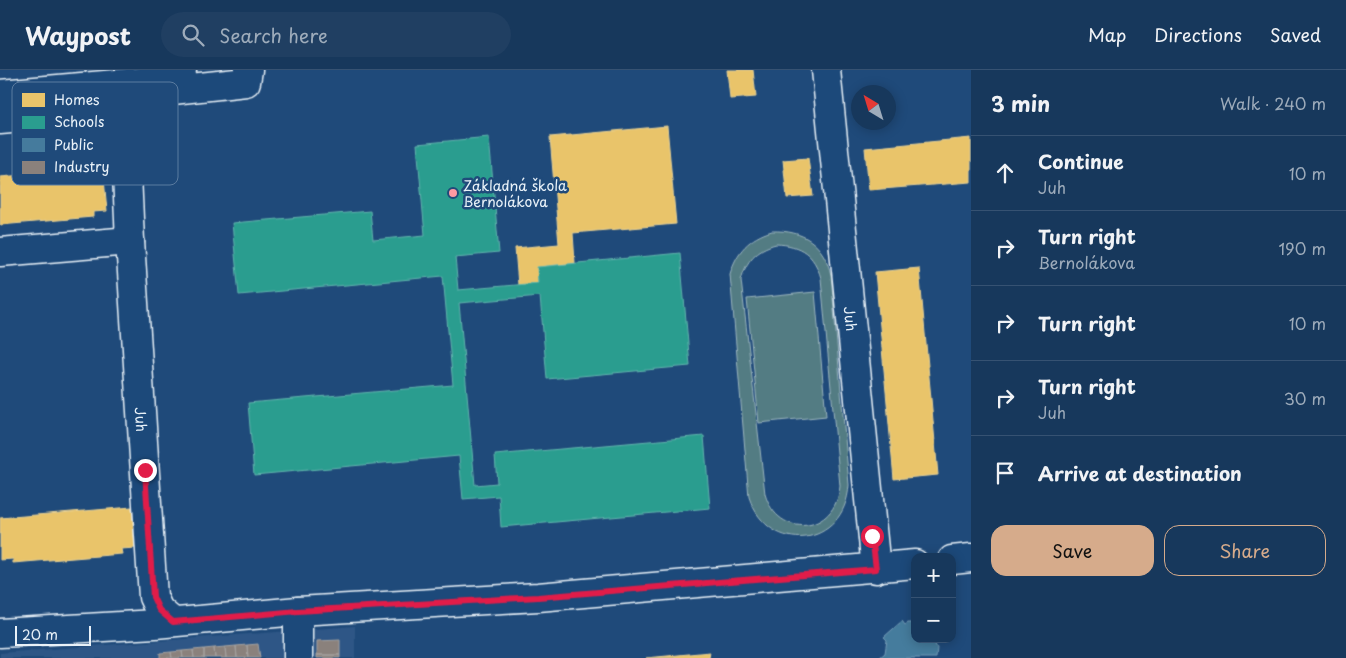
<!DOCTYPE html>
<html lang="en">
<head>
<meta charset="utf-8">
<style>
  body { margin:0; font-family:"Playpen Sans",sans-serif; background:#203f62; color:#f1f3f6 }
  .controls { position:absolute; right:15px; bottom:15px; display:grid; overflow:hidden; border-radius:10px; box-shadow:0 2px 12px #0003 }
  .controls button { width:45px; height:45px; display:grid; place-items:center; padding:0; border:0; border-bottom:1px solid #365272; background:#17385c; color:#f1f3f6; font:25px sans-serif }
  .compass { position:absolute; left:851px; top:15px; width:45px; height:45px; border-radius:50%; background:#17385c; box-shadow:0 2px 12px #0003; rotate:322deg }
  .scale { position:absolute; left:15px; bottom:12px; width:76px; box-sizing:border-box; padding-left:5px; border:2px solid #e8f1f8; border-top:0; font-size:14px; line-height:18px; white-space:nowrap; color:#e8f1f8; -webkit-text-stroke:4px #1f4a7a; paint-order:stroke }
  .stop { position:absolute; width:15px; height:15px; margin:-11px; border:4px solid #e11d48; border-radius:50%; background:#fff }
  .stop.end { background:#e11d48; border-color:#fff; box-shadow:0 1px 5px #0008 }
  .list { margin:0; padding:0; list-style:none }
  h2 { display:flex; justify-content:space-between; align-items:center; height:65px; margin:0; padding:0 20px; font-size:21px }
  h2 small { font-size:16px; font-weight:400; color:#9eacbb }
  .list li { display:grid; grid-template-columns:32px 1fr auto; gap:15px; align-items:center; box-sizing:border-box; height:75px; padding:0 20px; border-top:1px solid #365272 }
  .list b { display:block; font-size:19px; white-space:nowrap }
  .list p { margin:0; font-size:16px; white-space:nowrap; color:#9eacbb }
  .list em { font-size:16px; font-style:normal; color:#9eacbb }
  .actions { display:flex; gap:10px; padding:15px 20px }
  .actions a { flex:1; padding:11px 0; border:1px solid #d6ab8b; border-radius:15px; text-align:center; font-size:18px; color:#d6ab8b }
  .actions .main { background:#d6ab8b; color:#111 }
  .icon { flex:none; width:28px; height:28px; fill:none; stroke:currentColor; stroke-width:2; stroke-linecap:round; stroke-linejoin:round }
  .map { position:relative; flex:none; width:971px; height:588px; overflow:hidden }
  header { display:flex; align-items:center; gap:30px; box-sizing:border-box; height:70px; padding:0 25px; background:#17385c; border-bottom:1px solid #365272 }
  header strong { font-size:24px }
  nav { display:flex; gap:28px; margin-inline-start:auto; font-size:18px }
  .search { width:350px; height:45px; background:#203f62; display:flex; align-items:center; gap:12px; box-sizing:border-box; padding:0 18px; border-radius:28px; color:#9eacbb; font-size:19px }
  main { display:flex }
  aside { flex:1; background:#17385c }
  .map>svg:first-child { display:block }
  .built { fill:#2d5686 }
  .green { fill:#527c83; stroke:#9db6be; fill-rule:evenodd }
  .homes { fill:#e9c46a; stroke:#e9d295 }
  .schools { fill:#2a9d8f; stroke:#63b6ae }
  .public { fill:#457b9d; stroke:#769eb8 }
  .industry { fill:#8a817c; stroke:#a6a3a1 }
  .lines { fill:none; stroke-linecap:round; stroke-linejoin:round }
  .minor-casing { stroke:#e8f1f8; stroke-width:31 }
  .minor { stroke:#1f4a7a; stroke-width:28 }
  .route { stroke:#e11d48; stroke-width:6 }
  .poi-dot { fill:#ff9aa2; stroke:#1f4a7a; stroke-width:2 }
  .labels { text-anchor:middle; dominant-baseline:central; stroke-width:5; stroke-linejoin:round; paint-order:stroke }
  .poi-label { font-size:14px; fill:#e8f1f8; stroke:#1f4a7a; text-anchor:start }
  .street-label { font-size:14px; fill:#e8f1f8; stroke:#1f4a7a }
  .key { fill:#1f4a7a; stroke:#5b7ca0; stroke-width:1 }
  .key-label { font-size:14px; fill:#e8f1f8 }
</style>
</head>
<body>
<header>
<strong>Waypost</strong>
<div class="search"><svg class="icon" aria-label="search" viewBox="0 0 24 24"><circle cx="10" cy="10" r="6"/><path d="M15 15l6 6"/></svg>Search here</div>
<nav><a>Map</a><a>Directions</a><a>Saved</a></nav>
</header>
<main>
<div class="map">
<svg width="971" height="588" viewBox="0 0 971 588">
  <rect width="100%" height="100%" fill="#1f4a7a"/>
  <filter id="ink" filterUnits="userSpaceOnUse"><feTurbulence type="fractalNoise" baseFrequency=".02" numOctaves="2"/><feDisplacementMap in="SourceGraphic" scale="10" xChannelSelector="R" yChannelSelector="G"/><feConvolveMatrix kernelMatrix="1 2 1 2 8 2 1 2 1" color-interpolation-filters="sRGB"/></filter>
  <g filter="url(#ink)">
    <path class="built" d="M 355,556 L 355,588 L 0,588 L 0,583 Z"/>
    <path class="green" d="M 772,161 C 804,160 824,174 831,205 L 849,415 C 845,478 769,487 749,427 L 730,204 C 737,181 749,168 772,161 ZM 776,174 C 801,175 814,184 821,208 L 840,416 C 836,464 778,470 765,424 L 741,210 C 746,191 756,179 776,174 Z
      M 815,222 L 826,346 L 759,353 L 747,229 Z"/>
    <path class="homes" d="M 727,0 L 753,0 L 756,27 L 730,29 Z
      M 667,56 L 676,154 L 573,163 L 575,193 L 537,197 L 538,213 L 518,215 L 515,178 L 559,174 L 550,67 Z
      M 971,68 L 971,112 L 869,120 L 865,78 Z
      M 808,88 L 813,126 L 787,128 L 783,90 Z
      M 103,98 L 107,141 L 93,142 L 93,147 L 0,155 L 0,107 Z
      M 919,198 L 938,405 L 894,409 L 875,202 Z
      M 132,437 L 136,478 L 121,479 L 122,484 L 13,493 L 13,489 L 0,490 L 0,448 Z
      M 710,582 L 709,588 L 646,588 Z"/>
    <path class="schools" d="M 489,67 L 499,183 L 455,187 L 458,220 L 538,213 L 537,197 L 680,183 L 690,296 L 547,309 L 540,226 L 459,233 L 475,415 L 497,413 L 495,385 L 704,366 L 710,438 L 501,457 L 499,426 L 463,429 L 459,386 L 254,405 L 248,333 L 453,315 L 443,206 L 239,225 L 232,153 L 370,141 L 373,170 L 425,165 L 417,74 Z"/>
    <path class="public" d="M 902,551 L 905,555 L 908,553 L 915,553 L 915,569 L 938,569 L 939,572 L 935,575 L 937,578 L 936,588 L 879,588 L 885,583 L 887,570 L 884,567 Z"/>
    <path class="industry" d="M 340,570 L 340,585 L 317,585 L 317,571 Z
      M 258,574 L 260,588 L 248,588 L 247,575 Z
      M 247,575 L 248,588 L 237,588 L 236,576 Z
      M 236,576 L 237,588 L 226,588 L 225,577 Z
      M 225,577 L 226,588 L 215,588 L 214,578 Z
      M 214,578 L 215,588 L 204,588 L 204,579 Z
      M 204,579 L 204,588 L 194,588 L 193,580 Z
      M 193,580 L 194,588 L 183,588 L 182,581 Z
      M 182,581 L 183,588 L 172,588 L 171,582 Z
      M 171,582 L 172,588 L 160,588 L 160,583 Z
      M 317,585 L 340,585 L 340,588 L 317,588 Z"/>
    <g class="lines">
      <g class="minor-casing">
        <g id="minor">
          <path id="s1" d="M 826,0 L 876,499"/>
          <path d="M 154,22 L 246,12 L 248,0"/>
          <path d="M 0,24 L 163,10"/>
          <path id="s2" d="M 124,39 L 130,171 L 153,527 L 159,540 L 173,552"/>
          <path d="M 0,50 L 124,39 L 170,10 L 182,0"/>
          <path d="M 0,182 L 130,171"/>
          <path d="M 952,490 L 971,488"/>
          <path d="M 298,541 L 298,588"/>
          <path d="M 0,563 L 155,554 L 298,541 L 538,527 L 915,494"/>
        </g>
      </g>
      <use href="#minor" class="minor"/>
    </g>
  </g>
  <g class="lines" filter="url(#ink)">
    <path class="route" d="M 145,400 L 153,527 L 159,540 L 173,552 L 298,541 L 538,527 L 876,499 L 872,466"/>
  </g>
  <circle class="poi-dot" cx="453" cy="123" r="5"/>
  <g class="labels">
    <g class="poi-label">
      <text x="463" y="115">Základná škola<tspan x="463" dy="16">Bernolákova</tspan></text>
    </g>
    <g class="street-label">
      <text stroke="none"><textPath href="#s1" startOffset="250">Juh</textPath></text>
      <text stroke="none"><textPath href="#s2" startOffset="311">Juh</textPath></text>
    </g>
  </g>
  <rect x="12" y="12" width="166" height="103" rx="8" class="key"/>
  <rect x="22" y="23" width="23" height="14" fill="#e9c46a"/>
  <rect x="22" y="46" width="23" height="13" fill="#2a9d8f"/>
  <rect x="22" y="68" width="23" height="14" fill="#457b9d"/>
  <rect x="22" y="91" width="23" height="13" fill="#8a817c"/>
  <g class="key-label">
    <text x="54" y="35">Homes</text>
    <text x="54" y="57">Schools</text>
    <text x="54" y="80">Public</text>
    <text x="54" y="102">Industry</text>
  </g>
</svg>
<div class="controls">
<button>+</button>
<button>−</button>
</div>
<svg class="compass" viewBox="-18 -18 36 36"><path d="M0-13l5 13h-10z" fill="#e53935"/><path d="M0 13l5-13h-10z" fill="#9eacbb"/></svg>
<div class="scale">20 m</div>
<div class="stop" style="left:872px;top:466px"></div>
<div class="stop end" style="left:145px;top:400px"></div>
</div>
<aside>
<h2>3 min<small>Walk · 240 m</small></h2>
<ul class="list">
<li><svg class="icon" aria-label="ahead" viewBox="0 0 24 24"><path d="M12 20V5M6 11l6-6 6 6"/></svg><div><b>Continue</b><p>Juh</p></div><em>10 m</em></li>
<li><svg class="icon" aria-label="right" viewBox="0 0 24 24"><path d="M7 20v-9h11M14 6l5 5-5 5"/></svg><div><b>Turn right</b><p>Bernolákova</p></div><em>190 m</em></li>
<li><svg class="icon" aria-label="right" viewBox="0 0 24 24"><path d="M7 20v-9h11M14 6l5 5-5 5"/></svg><div><b>Turn right</b></div><em>10 m</em></li>
<li><svg class="icon" aria-label="right" viewBox="0 0 24 24"><path d="M7 20v-9h11M14 6l5 5-5 5"/></svg><div><b>Turn right</b><p>Juh</p></div><em>30 m</em></li>
<li><svg class="icon" aria-label="arrive" viewBox="0 0 24 24"><path d="M6 21V4h12l-3 4 3 4H6"/></svg><div><b>Arrive at destination</b></div></li>
</ul>
<div class="actions"><a class="main">Save</a><a>Share</a></div>
</aside>
</main>
</body>
</html>
